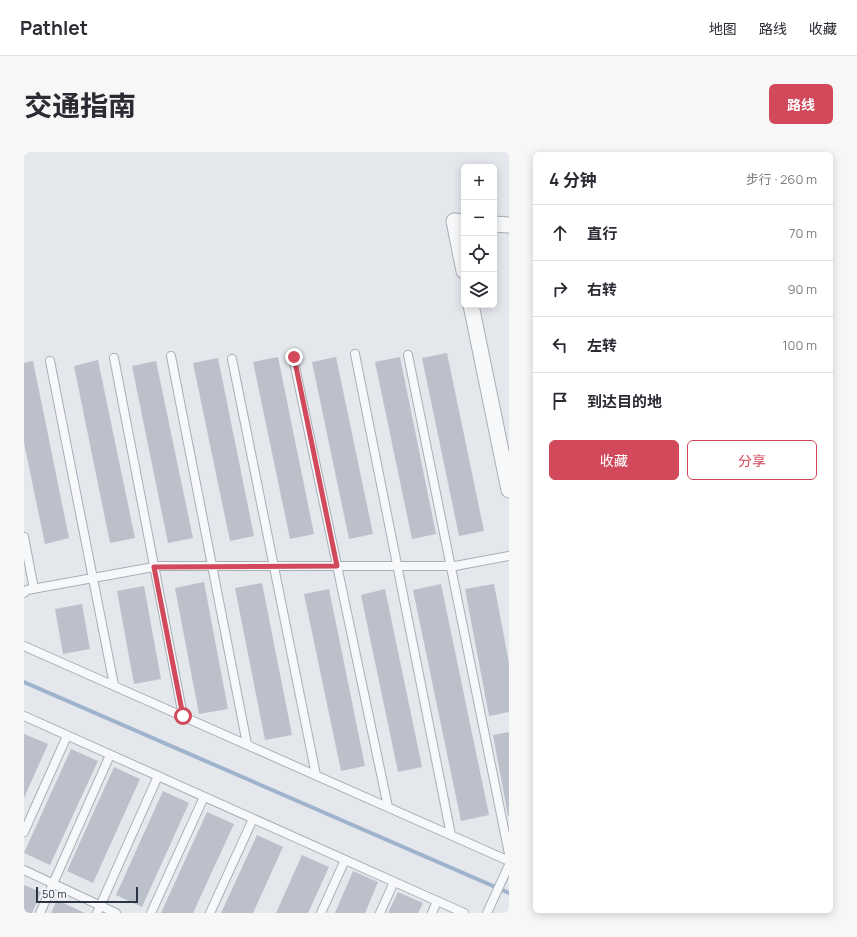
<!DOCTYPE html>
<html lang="zh">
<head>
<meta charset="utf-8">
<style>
  body { margin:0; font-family:Manrope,"Noto Sans SC",sans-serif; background:#f7f7f7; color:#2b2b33 }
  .controls { position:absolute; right:12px; top:12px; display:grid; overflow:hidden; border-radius:6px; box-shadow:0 2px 10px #0003 }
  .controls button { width:36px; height:36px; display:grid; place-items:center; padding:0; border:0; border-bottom:1px solid #e1e1e2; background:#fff; color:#2b2b33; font:20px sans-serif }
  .scale { position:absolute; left:12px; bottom:10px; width:102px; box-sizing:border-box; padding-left:4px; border:2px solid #2b3445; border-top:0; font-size:11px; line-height:14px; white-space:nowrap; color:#2b3445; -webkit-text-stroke:3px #f4f6f9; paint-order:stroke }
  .stop { position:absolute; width:12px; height:12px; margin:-9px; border:3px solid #d1495b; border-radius:50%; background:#fff }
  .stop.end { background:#d1495b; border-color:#fff; box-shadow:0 1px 4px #0008 }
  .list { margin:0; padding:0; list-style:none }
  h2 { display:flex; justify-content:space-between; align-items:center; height:52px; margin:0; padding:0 16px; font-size:17px }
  h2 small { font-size:13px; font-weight:400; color:#7c7c81 }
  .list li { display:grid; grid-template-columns:26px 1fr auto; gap:12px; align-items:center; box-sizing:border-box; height:56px; padding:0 16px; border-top:1px solid #e1e1e2 }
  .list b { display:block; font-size:15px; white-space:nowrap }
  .list em { font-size:13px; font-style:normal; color:#7c7c81 }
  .actions { display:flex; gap:8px; padding:12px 16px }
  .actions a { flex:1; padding:9px 0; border:1px solid #d1495b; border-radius:6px; text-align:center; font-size:14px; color:#d1495b }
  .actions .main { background:#d1495b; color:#fff }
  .icon { flex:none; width:22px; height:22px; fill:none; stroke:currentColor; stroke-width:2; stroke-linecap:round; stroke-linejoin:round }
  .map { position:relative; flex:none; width:485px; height:761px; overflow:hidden; border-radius:6px }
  header { display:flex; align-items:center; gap:24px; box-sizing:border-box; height:56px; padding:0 20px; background:#fff; border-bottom:1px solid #e1e1e2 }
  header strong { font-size:19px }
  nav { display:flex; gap:22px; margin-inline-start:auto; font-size:14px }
  .intro { display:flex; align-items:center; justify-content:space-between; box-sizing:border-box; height:96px; padding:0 24px }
  h1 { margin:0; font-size:28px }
  .button { padding:10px 18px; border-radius:6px; background:#d1495b; color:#fff; font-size:14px; font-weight:700 }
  main { display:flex; gap:24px; padding:0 24px }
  aside { flex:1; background:#fff; border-radius:6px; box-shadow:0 2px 10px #0003 }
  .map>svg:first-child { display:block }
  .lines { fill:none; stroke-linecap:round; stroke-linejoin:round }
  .stream { stroke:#9fb4cc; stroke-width:4 }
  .building { fill:#bbc0ca }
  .lane-casing { stroke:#a9aeb7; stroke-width:10 }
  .street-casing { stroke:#a9aeb7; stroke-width:17 }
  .lane { stroke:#f7f8fa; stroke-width:8 }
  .street { stroke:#f7f8fa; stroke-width:15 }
  .route { stroke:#d1495b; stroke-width:5 }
</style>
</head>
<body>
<header>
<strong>Pathlet</strong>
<nav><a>地图</a><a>路线</a><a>收藏</a></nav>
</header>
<div class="intro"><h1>交通指南</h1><a class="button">路线</a></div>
<main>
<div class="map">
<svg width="485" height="761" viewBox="0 0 485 761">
  <rect width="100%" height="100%" fill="#e4e7ec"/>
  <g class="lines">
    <path class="stream" d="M 0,530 L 485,741"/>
  </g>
  <path class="building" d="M 423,201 L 460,379 L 435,384 L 398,206 Z
    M 254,205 L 290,382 L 266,387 L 229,210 Z
    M 312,205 L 349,382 L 325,387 L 288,210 Z
    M 376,205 L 412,382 L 388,387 L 351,210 Z
    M 194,206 L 230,384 L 206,389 L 169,211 Z
    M 74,208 L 111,386 L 86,391 L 50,214 Z
    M 9,209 L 45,386 L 21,392 L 0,291 L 0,211 Z
    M 132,209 L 169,386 L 144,391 L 108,214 Z
    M 180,430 L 204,557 L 175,562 L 151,436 Z
    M 238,431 L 268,583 L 241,588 L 211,436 Z
    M 417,432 L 465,663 L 437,669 L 389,438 Z
    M 470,432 L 485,511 L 485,560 L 465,564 L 441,437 Z
    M 120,434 L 137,527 L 110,532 L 93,439 Z
    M 305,437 L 341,614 L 317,619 L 280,442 Z
    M 361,437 L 398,615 L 374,620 L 337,443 Z
    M 58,452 L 66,497 L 39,502 L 31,457 Z
    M 485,580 L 485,664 L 484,664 L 469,583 Z
    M 0,582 L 24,592 L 0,646 Z
    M 47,597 L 74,609 L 26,713 L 0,701 Z
    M 90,615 L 116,627 L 69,731 L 43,719 Z
    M 139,639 L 165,651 L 118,755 L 92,743 Z
    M 183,660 L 210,672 L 169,761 L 137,761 Z
    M 233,683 L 259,695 L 229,761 L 197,761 Z
    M 278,703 L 305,715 L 284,761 L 252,761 Z
    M 329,719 L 354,730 L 341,761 L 311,761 Z
    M 0,733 L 17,740 L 8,761 L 0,761 Z
    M 374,740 L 399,751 L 394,761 L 364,761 Z
    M 33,748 L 61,761 L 27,761 Z"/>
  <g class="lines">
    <g class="lane-casing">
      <path id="lane" d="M 331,202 L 427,683
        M 384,203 L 485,702
        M 147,204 L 223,592
        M 269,205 L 364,655
        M 90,206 L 159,564
        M 208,207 L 292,623
        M 26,209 L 90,533
        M 0,385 L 10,437
        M 0,441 L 3,438 L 135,414 L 431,414 L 485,404
        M 0,494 L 485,709
        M 0,564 L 413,749 L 408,761
        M 0,680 L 43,584
        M 0,718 L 92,761
        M 411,748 L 440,761
        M 16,761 L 86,603
        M 73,761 L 134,624
        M 127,761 L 180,645
        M 186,761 L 229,667
        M 297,761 L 321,708
        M 356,761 L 370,730
        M 463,761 L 485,713"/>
    </g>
    <g class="street-casing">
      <path id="street" d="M 440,70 L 430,69 L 440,119
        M 470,72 L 485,73
        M 447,153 L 485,338"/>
    </g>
    <use href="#lane" class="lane"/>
    <use href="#street" class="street"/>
  </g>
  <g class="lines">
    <path class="route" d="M 159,564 L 130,415 L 313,414 L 270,205"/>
  </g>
</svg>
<div class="controls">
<button>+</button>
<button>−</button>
<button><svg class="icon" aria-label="locate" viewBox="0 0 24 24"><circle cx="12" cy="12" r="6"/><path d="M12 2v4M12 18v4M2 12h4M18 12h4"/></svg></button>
<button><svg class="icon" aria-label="layers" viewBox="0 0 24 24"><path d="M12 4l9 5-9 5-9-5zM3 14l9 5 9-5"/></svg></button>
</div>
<div class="scale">50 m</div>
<div class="stop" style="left:159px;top:564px"></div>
<div class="stop end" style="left:270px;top:205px"></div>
</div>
<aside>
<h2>4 分钟<small>步行 · 260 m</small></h2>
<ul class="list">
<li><svg class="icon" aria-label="ahead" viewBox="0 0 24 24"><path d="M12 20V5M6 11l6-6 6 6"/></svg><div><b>直行</b></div><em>70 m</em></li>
<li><svg class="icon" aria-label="right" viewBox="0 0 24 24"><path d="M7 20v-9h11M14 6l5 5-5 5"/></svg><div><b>右转</b></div><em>90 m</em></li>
<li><svg class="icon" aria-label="left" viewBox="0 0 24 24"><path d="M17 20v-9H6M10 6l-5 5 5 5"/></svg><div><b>左转</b></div><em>100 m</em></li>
<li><svg class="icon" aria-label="arrive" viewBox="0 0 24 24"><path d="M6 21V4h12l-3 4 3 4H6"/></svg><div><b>到达目的地</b></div></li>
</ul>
<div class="actions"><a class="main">收藏</a><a>分享</a></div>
</aside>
</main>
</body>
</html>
